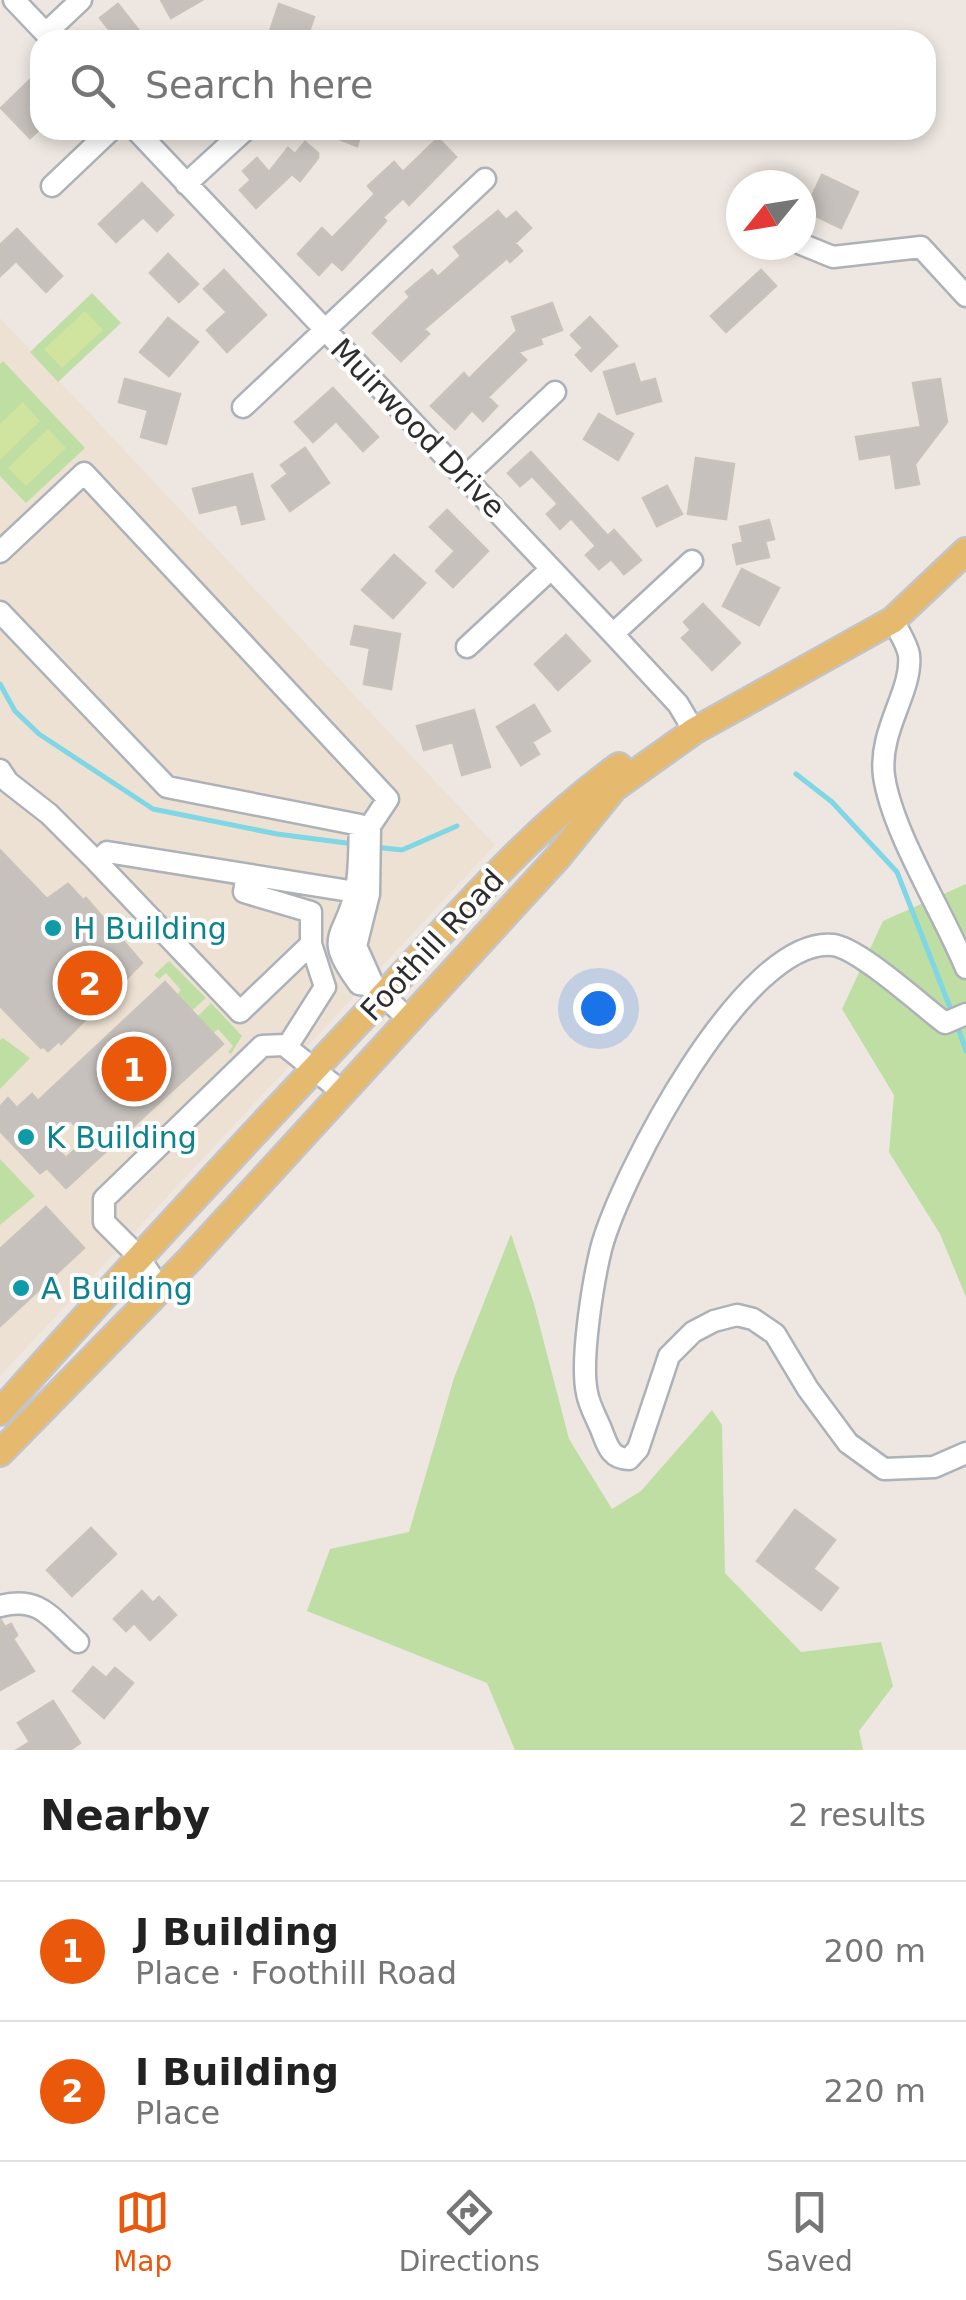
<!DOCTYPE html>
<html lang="en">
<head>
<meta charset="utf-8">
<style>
  body { margin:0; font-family:"DejaVu Sans",sans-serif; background:#f6f6f6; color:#222 }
  .compass { position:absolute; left:726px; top:170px; width:90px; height:90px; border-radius:50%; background:#fff; box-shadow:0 5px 15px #0003; rotate:240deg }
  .you { position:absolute; left:598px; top:1008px; width:35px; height:35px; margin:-25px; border:8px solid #fff; border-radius:50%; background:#1a73e8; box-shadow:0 0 0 15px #1a73e833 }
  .badge { display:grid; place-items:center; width:65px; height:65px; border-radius:50%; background:#ea580c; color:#fff; font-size:32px; font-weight:700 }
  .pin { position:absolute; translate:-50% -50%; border:5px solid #fff; box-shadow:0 2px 10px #0006 }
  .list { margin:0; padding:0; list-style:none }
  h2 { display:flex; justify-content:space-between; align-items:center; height:130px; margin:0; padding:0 40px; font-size:42px }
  h2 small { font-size:32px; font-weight:400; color:#767676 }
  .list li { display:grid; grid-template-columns:65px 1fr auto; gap:30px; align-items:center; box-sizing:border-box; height:140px; padding:0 40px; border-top:2px solid #e0e0e0 }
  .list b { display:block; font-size:38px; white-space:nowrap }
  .list p { margin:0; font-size:32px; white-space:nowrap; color:#767676 }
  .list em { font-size:32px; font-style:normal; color:#767676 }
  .icon { flex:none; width:55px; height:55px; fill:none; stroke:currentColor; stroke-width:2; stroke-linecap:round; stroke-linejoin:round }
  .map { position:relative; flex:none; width:966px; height:1750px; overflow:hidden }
  .search { position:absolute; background:#fff; box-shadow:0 5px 15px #0003; left:30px; right:30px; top:30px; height:110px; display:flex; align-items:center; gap:25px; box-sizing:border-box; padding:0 35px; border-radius:30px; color:#767676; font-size:38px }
  .sheet { height:410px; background:#fff }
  nav { display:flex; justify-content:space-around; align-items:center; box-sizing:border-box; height:140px; border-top:2px solid #e0e0e0; background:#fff; font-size:28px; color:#767676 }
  nav a { display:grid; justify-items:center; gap:5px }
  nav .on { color:#ea580c }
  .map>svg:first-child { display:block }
  .education { fill:#ede1d3 }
  .green { fill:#bfdea3 }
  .pitch { fill:#d0e4a0 }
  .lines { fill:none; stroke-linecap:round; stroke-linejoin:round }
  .stream { stroke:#7fd6e4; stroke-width:5 }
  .building { fill:#c6c1bc; stroke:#c9c2bb; stroke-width:2.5; fill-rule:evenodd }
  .minor-casing { stroke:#adb1b8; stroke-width:25 }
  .major-casing { stroke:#c4c4c4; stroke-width:30 }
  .minor { stroke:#fff; stroke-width:20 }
  .major { stroke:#e5ba6f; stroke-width:25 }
  .culture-dot { fill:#0f9aa8; stroke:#fff; stroke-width:4 }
  .labels { text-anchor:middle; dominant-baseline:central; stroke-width:8; stroke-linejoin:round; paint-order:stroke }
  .street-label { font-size:30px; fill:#2d2d2d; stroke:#fff }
  .culture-label { font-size:30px; fill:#0d838f; stroke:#fff; text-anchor:start }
</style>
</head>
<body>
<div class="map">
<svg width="966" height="1750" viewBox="0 0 966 1750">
  <rect width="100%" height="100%" fill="#ede6e1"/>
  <path class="education" d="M 0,318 L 495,845 L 0,1376 Z"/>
  <path class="green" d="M 92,293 L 121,323 L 58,382 L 30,352 Z
    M 3,361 L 85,448 L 26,503 L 0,476 L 0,364 Z
    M 966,884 L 966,1297 L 940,1234 L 889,1152 L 894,1095 L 842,1009 L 883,921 Z
    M 169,961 L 206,998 L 187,1015 L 172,999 L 181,990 L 166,973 L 159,979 L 154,975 Z
    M 211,1003 L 242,1036 L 231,1054 L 228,1052 L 233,1046 L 218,1029 L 209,1037 L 193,1021 Z
    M 3,1038 L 30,1058 L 0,1089 L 0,1040 Z
    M 0,1159 L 35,1196 L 0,1225 Z
    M 511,1234 L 534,1304 L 569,1439 L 612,1509 L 641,1491 L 712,1410 L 722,1425 L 725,1573 L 801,1652 L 881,1642 L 893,1686 L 859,1731 L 863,1750 L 515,1750 L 487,1683 L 307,1611 L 330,1549 L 409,1532 L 454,1378 Z"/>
  <path class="pitch" d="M 85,311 L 103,330 L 62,368 L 44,349 Z
    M 23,402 L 40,421 L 0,460 L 0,424 Z
    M 48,429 L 66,448 L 26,486 L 8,468 Z"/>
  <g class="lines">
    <path class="stream" d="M 0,684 L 15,711 L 39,734 L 153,809 L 277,834 L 354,844
      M 796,774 L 832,802 L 897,872 L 953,1015
      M 375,847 L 402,850 L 457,826
      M 957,1025 L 966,1051"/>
  </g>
  <path class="building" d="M 161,0 L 202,0 L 171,18 Z
    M 118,4 L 140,32 L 130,40 L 100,40 L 111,32 L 100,18 Z
    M 279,4 L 314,17 L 306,40 L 267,40 Z
    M 33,77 L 40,84 L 40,129 L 30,138 L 1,108 Z
    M 317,130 L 362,130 L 357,146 Z
    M 438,138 L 456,157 L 409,205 L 403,198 L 383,217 L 386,221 L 342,270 L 332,261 L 319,275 L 298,254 L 322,228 L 332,238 L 375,194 L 368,186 L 394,162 L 403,172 Z
    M 305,142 L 318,153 L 318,158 L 300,181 L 292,174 L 256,208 L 240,190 L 251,180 L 243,171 L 257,158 L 269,172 L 288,148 L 295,154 Z
    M 822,175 L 858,192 L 841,228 L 805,211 Z
    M 142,183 L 173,215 L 157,231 L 143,217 L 116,242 L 99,224 Z
    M 498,211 L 506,220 L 516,212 L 531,228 L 515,243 L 522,251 L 510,262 L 507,258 L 424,329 L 429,334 L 401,361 L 373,333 L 410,297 L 406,292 L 432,270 L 438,277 L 461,256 L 454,247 Z
    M 17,229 L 62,276 L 46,292 L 16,261 L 0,276 L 0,245 Z
    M 168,254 L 198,284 L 179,302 L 150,273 Z
    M 224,270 L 266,315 L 227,352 L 207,330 L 227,312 L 204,289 Z
    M 761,270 L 776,286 L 726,332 L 711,316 Z
    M 552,303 L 562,330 L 540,338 L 542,344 L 518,352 L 526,360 L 488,397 L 497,406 L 483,421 L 472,410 L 455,429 L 431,406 L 464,373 L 469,379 L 517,331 L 512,317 Z
    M 590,317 L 617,346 L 591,371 L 576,355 L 583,348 L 571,335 Z
    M 168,318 L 198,342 L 169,376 L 140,352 Z
    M 634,364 L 640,383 L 655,379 L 661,401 L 617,414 L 604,372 Z
    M 125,379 L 180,394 L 166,444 L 141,437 L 148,410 L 119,402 Z
    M 940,379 L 947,422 L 915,464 L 919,484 L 896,488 L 891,454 L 860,459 L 856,437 L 921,427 L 913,383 Z
    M 333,388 L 378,437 L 363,451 L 336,421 L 313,442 L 295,422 Z
    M 599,414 L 633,434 L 618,460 L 584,439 Z
    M 305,448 L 329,483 L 290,511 L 272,486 L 288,474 L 281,465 Z
    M 531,452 L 608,536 L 614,530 L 641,560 L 624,574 L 611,559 L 599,569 L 586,555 L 596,546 L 571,518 L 560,529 L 547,514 L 558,504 L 532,476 L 520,486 L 508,473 Z
    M 696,458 L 734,464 L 726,519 L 688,514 Z
    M 252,474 L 264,519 L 242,524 L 237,504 L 200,513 L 193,489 Z
    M 667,486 L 682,514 L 657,526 L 643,498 Z
    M 447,510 L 488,551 L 453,587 L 436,571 L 455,551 L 430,527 Z
    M 769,520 L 774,539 L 765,541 L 769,557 L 737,564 L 733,545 L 743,542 L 740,527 Z
    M 394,555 L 425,583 L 393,618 L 362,590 Z
    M 742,569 L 779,588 L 759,625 L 723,606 Z
    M 703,604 L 740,643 L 712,670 L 682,638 L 691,630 L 684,622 Z
    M 355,626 L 400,634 L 391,689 L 364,684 L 370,648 L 351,644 Z
    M 566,635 L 590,661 L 558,690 L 535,664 Z
    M 534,705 L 550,731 L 532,742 L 539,754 L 521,765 L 497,727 Z
    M 474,710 L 490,767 L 462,775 L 453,742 L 424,750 L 417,726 Z
    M 0,850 L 47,899 L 68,884 L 83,900 L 86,898 L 142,963 L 61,1044 L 59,1041 L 48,1051 L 43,1046 L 41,1048 L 0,1006 Z
    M 165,982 L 223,1044 L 66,1188 L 47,1168 L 40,1173 L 0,1131 L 0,1107 L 8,1098 L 17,1108 L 32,1094 L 38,1101 ZM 70,1120 L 87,1139 L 66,1158 L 49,1142 Z
    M 46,1207 L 84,1248 L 0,1326 L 0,1249 Z
    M 795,1510 L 835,1540 L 813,1569 L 838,1588 L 821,1610 L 757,1561 Z
    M 91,1528 L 116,1554 L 72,1596 L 47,1570 Z
    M 142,1591 L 153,1603 L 159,1597 L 176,1615 L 150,1640 L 134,1623 L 126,1631 L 114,1619 Z
    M 0,1619 L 5,1627 L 11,1624 L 17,1635 L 13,1639 L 34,1671 L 0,1690 Z
    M 93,1667 L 106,1678 L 115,1668 L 133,1683 L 104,1718 L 73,1691 Z
    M 53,1701 L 80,1743 L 70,1750 L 17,1750 L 30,1742 L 18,1723 Z"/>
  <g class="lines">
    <g class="minor-casing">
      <path id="minor" d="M 14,0 L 52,40
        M 46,33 L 81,0
        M 136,130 L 613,634 L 678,704 L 694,731
        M 186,184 L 245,130
        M 52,186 L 111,130
        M 801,244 L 833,257 L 921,247 L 966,296
        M 243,407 L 485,179
        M 466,476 L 555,392
        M 0,552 L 84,473 L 388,799 L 370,826 L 369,894 L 356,946 L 374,986 L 408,1019
        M 0,612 L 167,787 L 360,825 C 359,846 360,869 356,889 C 346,940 321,933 359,984 L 374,986
        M 893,620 C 898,631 907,643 909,655 C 913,691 878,730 884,776 C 892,832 943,912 966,968
        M 613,634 L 692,561
        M 467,647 L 551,569
        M 0,770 L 8,782 L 49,814 L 97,862
        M 247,875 L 244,892 L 311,912 L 311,944 L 325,987 L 292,1039
        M 311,944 L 240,1012 L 97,862 L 107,852 L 368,894
        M 966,1014 L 945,1023 C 922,1006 859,948 833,945 C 745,935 620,1177 601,1249 C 593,1282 580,1361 587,1393 C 589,1405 596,1417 601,1429 C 607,1444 610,1459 629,1459 L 638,1449 L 669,1356 L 693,1332 L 714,1321 L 737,1315 L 753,1319 L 775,1334 L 808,1389 L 848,1443 L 884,1469 L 934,1467 L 966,1453
        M 161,1290 L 138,1256 L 104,1222 L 104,1199 L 262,1046 L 284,1045 L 341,1091
        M 0,1606 C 40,1596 50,1617 78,1642"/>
    </g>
    <g class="major-casing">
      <path id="major" d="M 0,1412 C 124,1272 252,1135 380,999 C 456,918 528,832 619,766
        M 0,1453 L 191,1258 L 558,857 L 614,788 L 694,731 L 893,620 L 966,551"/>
    </g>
    <use href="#minor" class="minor"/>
    <use href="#major" class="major"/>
  </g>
  <g class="culture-dot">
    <circle cx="53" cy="928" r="10"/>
    <circle cx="26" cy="1137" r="10"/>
    <circle cx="21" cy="1288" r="10"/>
  </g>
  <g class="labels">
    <g class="street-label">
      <text transform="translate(418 428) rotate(46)">Muirwood Drive</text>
      <text transform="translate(432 945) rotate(-47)">Foothill Road</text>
    </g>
    <g class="culture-label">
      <text x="73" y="928">H Building</text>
      <text x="46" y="1137">K Building</text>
      <text x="41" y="1288">A Building</text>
    </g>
  </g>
</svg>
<svg class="compass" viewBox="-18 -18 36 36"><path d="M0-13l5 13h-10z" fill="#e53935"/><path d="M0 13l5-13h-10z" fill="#767676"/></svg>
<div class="you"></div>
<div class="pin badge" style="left:134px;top:1069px">1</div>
<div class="pin badge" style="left:90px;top:983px">2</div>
<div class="search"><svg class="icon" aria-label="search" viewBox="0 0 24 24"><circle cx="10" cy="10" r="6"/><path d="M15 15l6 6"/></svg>Search here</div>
</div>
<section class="sheet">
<h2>Nearby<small>2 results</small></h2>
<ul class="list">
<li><span class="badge">1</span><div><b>J Building</b><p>Place · Foothill Road</p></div><em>200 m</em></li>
<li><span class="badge">2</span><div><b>I Building</b><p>Place</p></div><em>220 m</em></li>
</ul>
</section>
<nav>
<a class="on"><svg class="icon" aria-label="map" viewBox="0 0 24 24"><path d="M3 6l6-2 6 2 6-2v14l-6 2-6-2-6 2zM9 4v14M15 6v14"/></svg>Map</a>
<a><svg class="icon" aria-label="directions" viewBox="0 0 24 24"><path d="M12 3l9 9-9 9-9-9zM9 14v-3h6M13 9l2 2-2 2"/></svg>Directions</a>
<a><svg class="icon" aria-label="saved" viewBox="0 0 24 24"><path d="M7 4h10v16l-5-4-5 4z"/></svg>Saved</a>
</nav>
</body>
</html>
